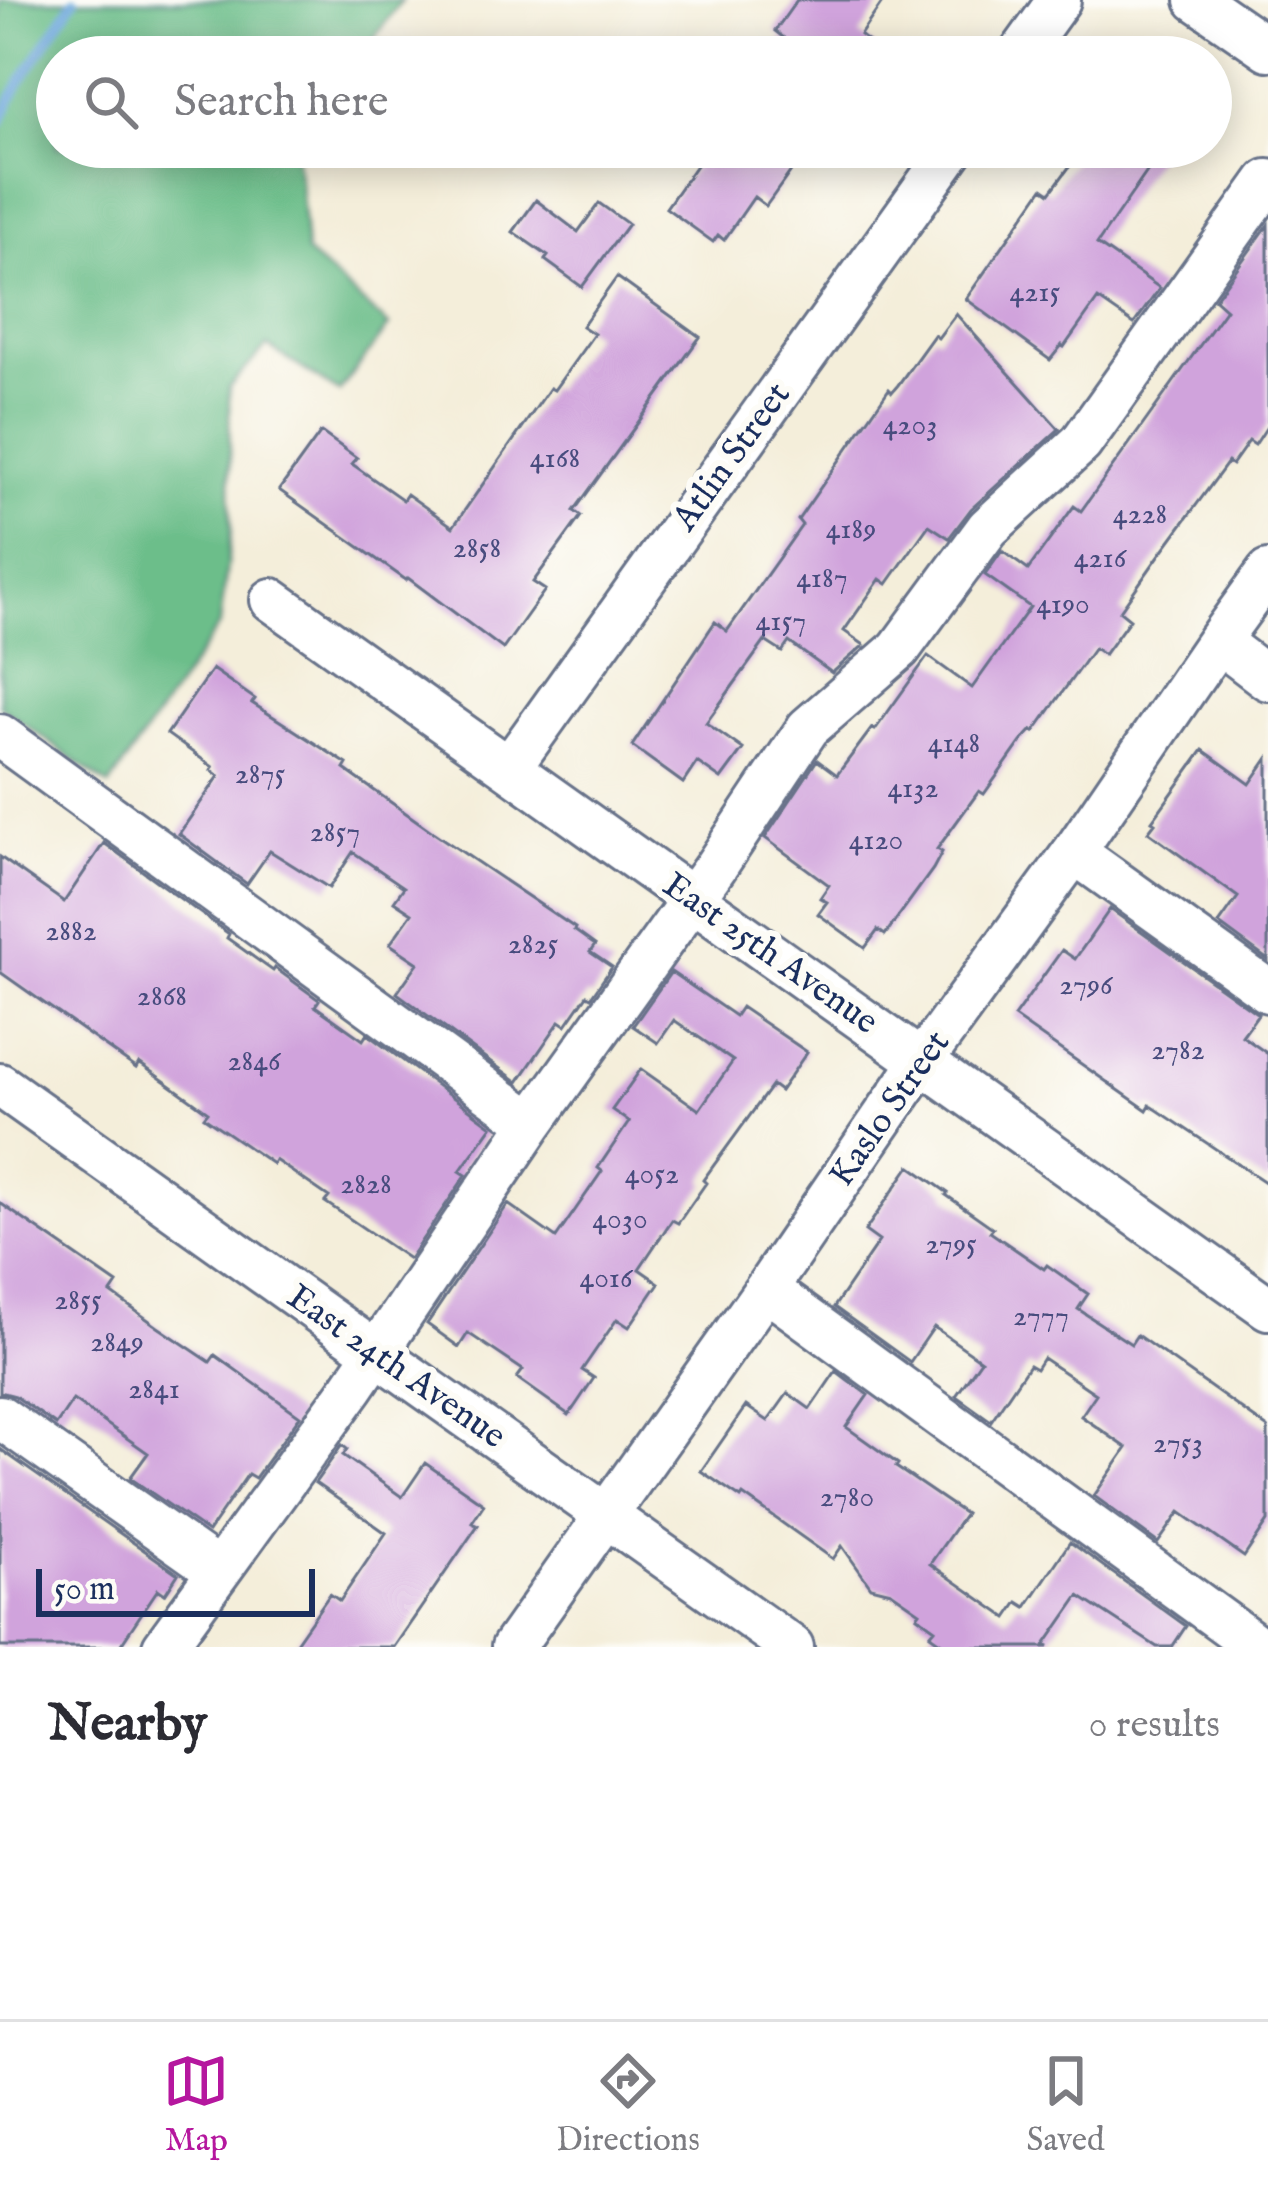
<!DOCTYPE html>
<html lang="en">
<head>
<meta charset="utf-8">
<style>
  body { margin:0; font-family:"IM FELL English",serif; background:#f2f2f3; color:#2b2b33 }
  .scale { position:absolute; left:36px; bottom:30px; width:279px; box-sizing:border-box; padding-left:12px; border:6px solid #1b2f5e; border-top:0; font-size:33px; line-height:42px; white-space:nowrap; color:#1b2f5e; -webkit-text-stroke:9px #fdfcf7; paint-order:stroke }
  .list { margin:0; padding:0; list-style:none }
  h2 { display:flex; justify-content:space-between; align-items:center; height:156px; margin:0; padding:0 48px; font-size:51px }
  h2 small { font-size:39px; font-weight:400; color:#7c7c81 }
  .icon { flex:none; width:66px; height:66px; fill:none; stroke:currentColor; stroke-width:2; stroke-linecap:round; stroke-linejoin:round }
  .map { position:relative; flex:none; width:1268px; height:1647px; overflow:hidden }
  .search { position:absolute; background:#fff; box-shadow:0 6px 30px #0003; left:36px; right:36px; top:36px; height:132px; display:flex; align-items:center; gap:30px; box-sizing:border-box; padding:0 42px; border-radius:66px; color:#7c7c81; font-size:45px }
  .sheet { height:372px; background:#fff }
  nav { display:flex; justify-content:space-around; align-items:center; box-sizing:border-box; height:168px; border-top:3px solid #e1e1e2; background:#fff; font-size:33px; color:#7c7c81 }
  nav a { display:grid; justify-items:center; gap:6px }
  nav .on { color:#b5179e }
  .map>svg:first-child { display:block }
  .forest { fill:#6cbe8a; stroke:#447674; stroke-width:3 }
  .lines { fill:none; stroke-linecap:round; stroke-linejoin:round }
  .stream { stroke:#6aa6db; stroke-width:10 }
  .building { fill:#d0a3dc }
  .minor-casing { stroke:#677289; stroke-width:48 }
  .minor { stroke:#fff; stroke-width:42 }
  .labels { text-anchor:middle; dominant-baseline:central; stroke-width:12; stroke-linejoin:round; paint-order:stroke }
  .number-label { font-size:30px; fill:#484c7e }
  .street-label { font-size:36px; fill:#1b2f5e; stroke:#fdfcf7 }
</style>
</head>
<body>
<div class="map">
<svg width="1268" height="1647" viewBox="0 0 1268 1647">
  <rect width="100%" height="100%" fill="#fdfcf7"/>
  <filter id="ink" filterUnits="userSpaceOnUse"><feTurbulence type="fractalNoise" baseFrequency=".00833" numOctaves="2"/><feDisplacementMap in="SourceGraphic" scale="24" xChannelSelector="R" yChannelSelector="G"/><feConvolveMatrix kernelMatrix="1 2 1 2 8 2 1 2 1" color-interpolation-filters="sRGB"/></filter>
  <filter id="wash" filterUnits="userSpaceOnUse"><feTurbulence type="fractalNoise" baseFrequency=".004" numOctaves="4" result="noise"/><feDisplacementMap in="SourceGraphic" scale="48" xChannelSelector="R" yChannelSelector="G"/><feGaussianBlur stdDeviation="2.7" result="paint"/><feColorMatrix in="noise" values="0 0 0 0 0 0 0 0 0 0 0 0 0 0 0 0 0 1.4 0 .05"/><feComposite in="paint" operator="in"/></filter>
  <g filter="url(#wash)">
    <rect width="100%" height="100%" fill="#f4eeda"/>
    <path class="forest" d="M 0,0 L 402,0 L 360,57 L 345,57 L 315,46 L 307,57 L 57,57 L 57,147 L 293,147 L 300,181 L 306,252 L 389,326 L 339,392 L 267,346 L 229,387 L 231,532 L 220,624 L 109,786 L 0,706 Z"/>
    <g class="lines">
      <path class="stream" d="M 0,122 L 19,84 L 74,0"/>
    </g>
    <g id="blocks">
      <path class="building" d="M 797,0 L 884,0 L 860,35 L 888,57 L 797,57 L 779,44 L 784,38 L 775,31 Z
        M 709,147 L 779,147 L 798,161 L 766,206 L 754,197 L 724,240 L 718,235 L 713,242 L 666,208 Z
        M 1084,147 L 1164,147 L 1097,244 L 1160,288 L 1134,324 L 1098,299 L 1064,347 L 1062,345 L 1050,360 L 966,299 L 1043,188 L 1050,193 Z
        M 536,200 L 578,232 L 599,203 L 628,224 L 582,287 L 545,260 L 548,256 L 513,232 Z
        M 1268,225 L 1268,425 L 1255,445 L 1249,441 L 1232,465 L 1228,462 L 1158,557 L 1120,611 L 1130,619 L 1104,655 L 1094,648 L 1034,732 L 1032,730 L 1021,742 L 984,794 L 979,791 L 937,849 L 942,852 L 933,869 L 885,935 L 878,930 L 865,948 L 818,914 L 827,902 L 820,898 L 829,885 L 765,838 L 817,760 L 837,775 L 872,728 L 875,730 L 928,656 L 972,688 L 1030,607 L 985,575 L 1002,551 L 1028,570 L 1074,506 L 1081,511 L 1226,309 L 1215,299 Z
        M 617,277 L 700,337 L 574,511 L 581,516 L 533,582 L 545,590 L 503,649 L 408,578 L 406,580 L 279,490 L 321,432 L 357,458 L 352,464 L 403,500 L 407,494 L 453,527 L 550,388 L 554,390 L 594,334 L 582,326 Z
        M 956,314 L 1059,429 L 971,509 L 949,538 L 929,525 L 887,584 L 880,579 L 844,631 L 864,645 L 832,673 L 789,642 L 782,652 L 765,641 L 706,723 L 743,749 L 721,779 L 697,762 L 683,783 L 632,746 L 715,622 L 727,631 L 802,525 L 798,520 L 889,389 L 892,392 L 898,385 L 934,335 L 938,338 Z
        M 212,669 L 255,699 L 252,703 L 347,764 L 344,769 L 434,833 L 575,928 L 574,930 L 595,945 L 590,952 L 612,967 L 591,997 L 587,995 L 566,1025 L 560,1021 L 518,1082 L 397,993 L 418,963 L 390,944 L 412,913 L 394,901 L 404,887 L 353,852 L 329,888 L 270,851 L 247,884 L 179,834 L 219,776 L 211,770 L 213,767 L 167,734 Z
        M 1203,750 L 1250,784 L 1268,758 L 1268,960 L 1219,924 L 1238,897 L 1148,832 L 1155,823 L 1152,821 Z
        M 104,843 L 229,934 L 227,938 L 273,971 L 275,968 L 319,1000 L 315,1006 L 363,1040 L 367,1034 L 492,1126 L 460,1171 L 466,1175 L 409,1259 L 325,1202 L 329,1197 L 275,1160 L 273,1164 L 204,1117 L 208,1112 L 139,1063 L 136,1068 L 0,972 L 0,857 L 64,902 Z
        M 1110,909 L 1258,1014 L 1242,1036 L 1268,1054 L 1268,1184 L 1150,1105 L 1147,1110 L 1014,1017 L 1062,950 L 1075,959 Z
        M 671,972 L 735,1016 L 741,1007 L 807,1052 L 780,1091 L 772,1085 L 703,1180 L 706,1183 L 678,1223 L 672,1220 L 639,1269 L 659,1283 L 629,1327 L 617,1319 L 582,1370 L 594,1378 L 569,1415 L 517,1378 L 523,1370 L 468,1333 L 459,1347 L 427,1324 L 508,1204 L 556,1238 L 602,1171 L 598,1168 L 629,1122 L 612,1110 L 641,1069 L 699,1110 L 733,1061 L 674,1020 L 658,1043 L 633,1026 Z
        M 910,1166 L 948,1193 L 946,1195 L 993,1228 L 990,1232 L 1044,1269 L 1047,1265 L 1088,1294 L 1078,1309 L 1131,1344 L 1137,1335 L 1268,1428 L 1268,1521 L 1244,1557 L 1180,1512 L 1158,1543 L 1094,1496 L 1127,1448 L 1081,1416 L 1096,1394 L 1043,1358 L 1036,1369 L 1029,1365 L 991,1421 L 956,1396 L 981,1360 L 934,1327 L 910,1362 L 834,1307 L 879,1241 L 865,1231 Z
        M 0,1203 L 117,1284 L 111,1293 L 158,1327 L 210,1362 L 215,1355 L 300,1416 L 255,1478 L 248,1474 L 208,1532 L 130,1478 L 148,1453 L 73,1400 L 56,1425 L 15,1396 L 0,1392 Z
        M 836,1371 L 868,1395 L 846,1427 L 898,1464 L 896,1467 L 965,1514 L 930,1564 L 1007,1618 L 1018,1602 L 1026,1607 L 1070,1542 L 1186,1626 L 1172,1647 L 1157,1647 L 1079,1596 L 1045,1645 L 1049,1647 L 947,1647 L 930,1635 L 935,1629 L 917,1616 L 920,1612 L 891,1592 L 871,1587 L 842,1546 L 833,1559 L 743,1495 L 741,1498 L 701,1471 L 746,1406 L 768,1421 L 788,1393 L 810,1409 Z
        M 342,1445 L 347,1449 L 343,1455 L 402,1497 L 425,1463 L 484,1504 L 472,1522 L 478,1525 L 394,1647 L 293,1647 L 330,1594 L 340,1601 L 386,1533 L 315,1483 Z
        M 0,1449 L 178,1574 L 165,1594 L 158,1589 L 119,1647 L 0,1647 Z"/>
    </g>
  </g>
  <g filter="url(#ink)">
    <use href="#blocks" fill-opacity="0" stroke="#677289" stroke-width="3"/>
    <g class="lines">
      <g class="minor-casing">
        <path id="minor" d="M 1197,0 L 1268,49
          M 1018,57 L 1059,0
          M 272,600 L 1268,1308
          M 1218,641 L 1268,679
          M 0,736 L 532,1123
          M 510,767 L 954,147
          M 1074,852 L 1268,991
          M 0,1085 C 263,1274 528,1459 792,1647
          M 766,1289 L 1258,1647
          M 0,1417 L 217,1570
          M 164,1647 L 352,1388 L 532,1123 L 716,866 L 808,728 L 899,649 L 988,528 L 1081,443 L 1268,181
          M 513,1647 L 766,1289 L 922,1061 L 1074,852 L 1218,641 L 1268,572"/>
      </g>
      <use href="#minor" class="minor"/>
    </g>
  </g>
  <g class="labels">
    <g class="number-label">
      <text x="1035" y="293">4215</text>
      <text x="910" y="426">4203</text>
      <text x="555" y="459">4168</text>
      <text x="1140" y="515">4228</text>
      <text x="851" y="530">4189</text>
      <text x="477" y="549">2858</text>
      <text x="1100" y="559">4216</text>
      <text x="822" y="579">4187</text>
      <text x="1063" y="605">4190</text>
      <text x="781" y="622">4157</text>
      <text x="954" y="744">4148</text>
      <text x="260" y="775">2875</text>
      <text x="913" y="789">4132</text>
      <text x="335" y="833">2857</text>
      <text x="876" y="841">4120</text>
      <text x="71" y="932">2882</text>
      <text x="533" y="945">2825</text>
      <text x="1086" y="986">2796</text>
      <text x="162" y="997">2868</text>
      <text x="1178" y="1051">2782</text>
      <text x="254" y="1062">2846</text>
      <text x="652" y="1175">4052</text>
      <text x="366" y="1185">2828</text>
      <text x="620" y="1220">4030</text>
      <text x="951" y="1245">2795</text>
      <text x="606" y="1279">4016</text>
      <text x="78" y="1301">2855</text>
      <text x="1041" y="1317">2777</text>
      <text x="117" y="1343">2849</text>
      <text x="154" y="1390">2841</text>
      <text x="1178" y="1444">2753</text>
      <text x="847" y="1498">2780</text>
    </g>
    <g class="street-label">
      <text transform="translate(732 457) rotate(-54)">Atlin Street</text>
      <text transform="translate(770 954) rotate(35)">East 25th Avenue</text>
      <text transform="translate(890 1109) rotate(-55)">Kaslo Street</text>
      <text transform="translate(396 1367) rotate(35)">East 24th Avenue</text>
    </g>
  </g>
</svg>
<div class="scale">50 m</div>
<div class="search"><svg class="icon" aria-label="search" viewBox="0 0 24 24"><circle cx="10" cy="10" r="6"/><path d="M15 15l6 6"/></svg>Search here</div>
</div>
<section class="sheet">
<h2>Nearby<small>0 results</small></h2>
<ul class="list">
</ul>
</section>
<nav>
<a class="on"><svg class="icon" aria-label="map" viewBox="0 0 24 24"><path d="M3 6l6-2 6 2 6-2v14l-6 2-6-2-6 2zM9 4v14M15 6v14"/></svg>Map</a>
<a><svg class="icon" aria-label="directions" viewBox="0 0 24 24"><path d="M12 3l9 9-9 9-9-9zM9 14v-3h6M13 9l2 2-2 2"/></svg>Directions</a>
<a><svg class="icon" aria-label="saved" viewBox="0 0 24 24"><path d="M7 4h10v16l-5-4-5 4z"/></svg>Saved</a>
</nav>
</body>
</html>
